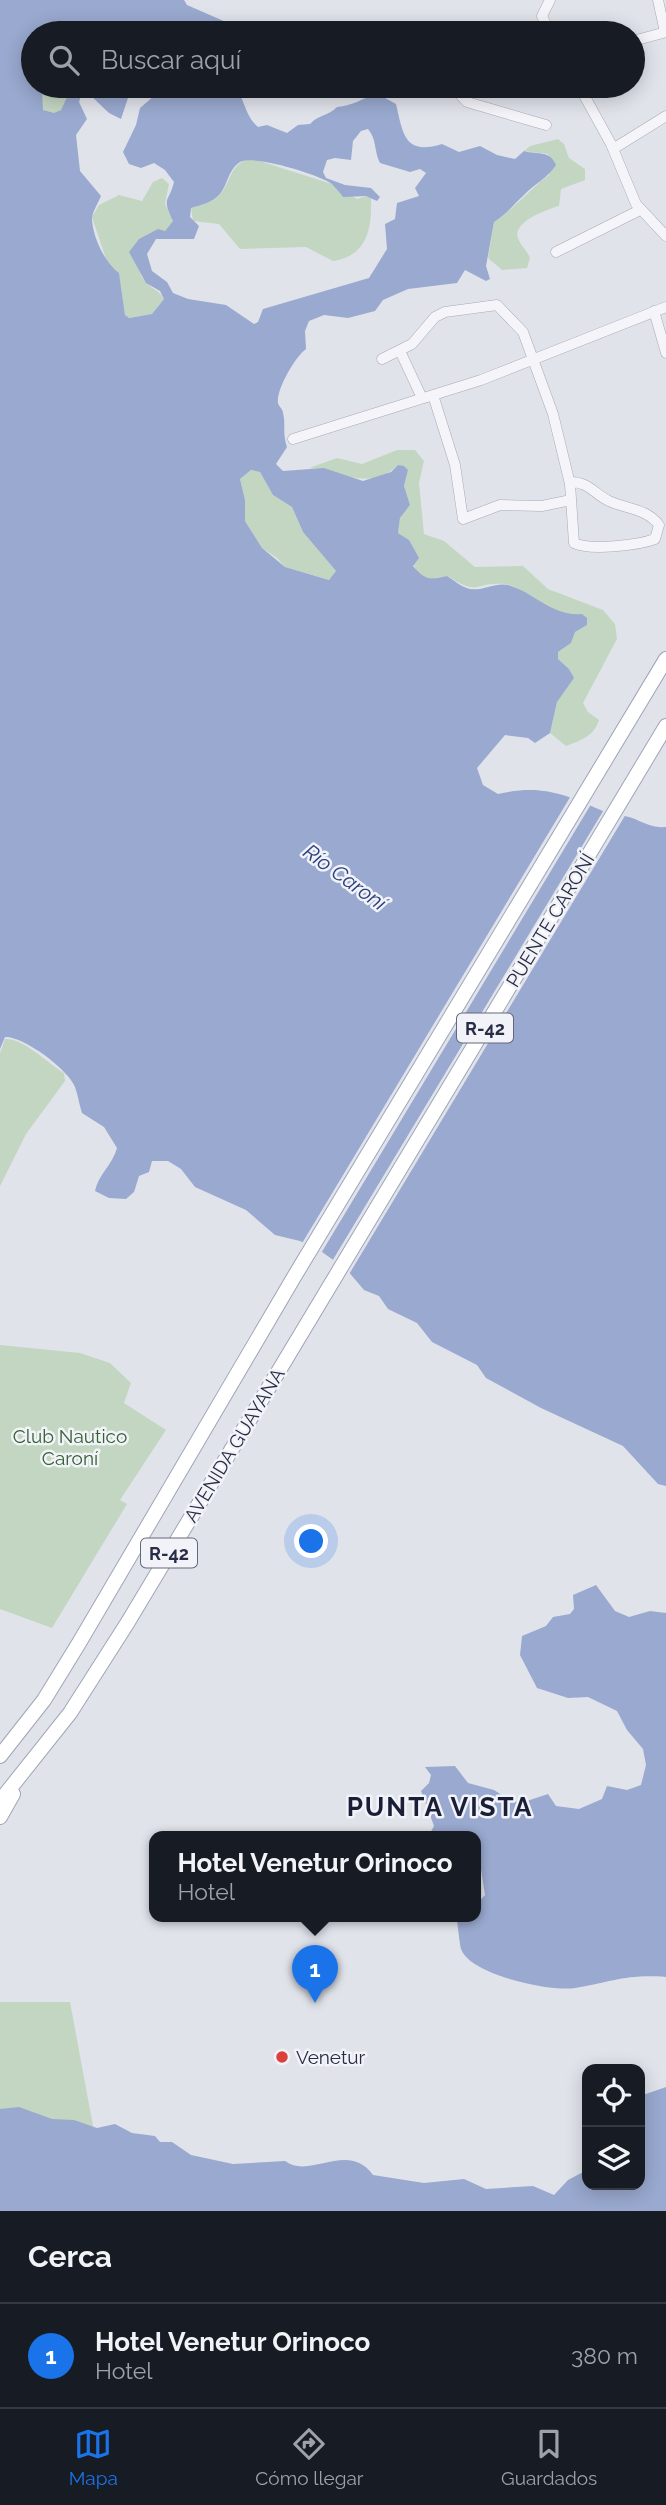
<!DOCTYPE html>
<html lang="es">
<head>
<meta charset="utf-8">
<style>
  body { margin:0; font-family:Raleway,sans-serif; background:#20242c; color:#f1f3f6 }
  .controls { position:absolute; right:21px; bottom:21px; display:grid; overflow:hidden; border-radius:14px; box-shadow:0 4px 18px #0003 }
  .controls button { width:63px; height:63px; display:grid; place-items:center; padding:0; border:0; border-bottom:2px solid #363941; background:#171b24; color:#f1f3f6; font:35px sans-serif }
  .you { position:absolute; left:312px; top:1542px; width:24px; height:24px; margin:-18px; border:5px solid #fff; border-radius:50%; background:#1a73e8; box-shadow:0 0 0 10px #1a73e833 }
  .badge { display:grid; place-items:center; width:46px; height:46px; border-radius:50%; background:#1a73e8; color:#fff; font-size:23px; font-weight:700 }
  .pin { position:absolute; translate:-50% -58px; filter:drop-shadow(0 2px 4px #0008) }
  .pin::after { content:''; position:absolute; top:37px; width:24px; height:21px; background:inherit; clip-path:polygon(0 0,100% 0,50% 100%) }
  .popup { position:absolute; left:149px; top:1831px; width:332px; height:91px; box-sizing:border-box; display:grid; place-content:center; border-radius:14px; background:#171b24; filter:drop-shadow(0 2px 5px #0005); font-size:23px; white-space:nowrap; color:#9ea1a6 }
  .popup b { font-size:26px; color:#f1f3f6 }
  .popup::after { content:''; position:absolute; left:50%; top:100%; margin-left:-14px; border:14px solid transparent; border-top-color:#171b24 }
  .list { margin:0; padding:0; list-style:none }
  h2 { display:flex; justify-content:space-between; align-items:center; height:91px; margin:0; padding:0 28px; font-size:30px }
  h2 small { font-size:23px; font-weight:400; color:#9ea1a6 }
  .list li { display:grid; grid-template-columns:46px 1fr auto; gap:21px; align-items:center; box-sizing:border-box; height:105px; padding:0 28px; border-top:2px solid #363941 }
  .list b { display:block; font-size:26px; white-space:nowrap }
  .list p { margin:0; font-size:23px; white-space:nowrap; color:#9ea1a6 }
  .list em { font-size:23px; font-style:normal; color:#9ea1a6 }
  .icon { flex:none; width:38px; height:38px; fill:none; stroke:currentColor; stroke-width:2; stroke-linecap:round; stroke-linejoin:round }
  .map { position:relative; flex:none; width:666px; height:2211px; overflow:hidden }
  .search { position:absolute; background:#171b24; box-shadow:0 4px 18px #0003; left:21px; right:21px; top:21px; height:77px; display:flex; align-items:center; gap:18px; box-sizing:border-box; padding:0 24px; border-radius:38px; color:#9ea1a6; font-size:26px }
  .sheet { height:196px; background:#171b24 }
  nav { display:flex; justify-content:space-around; align-items:center; box-sizing:border-box; height:98px; border-top:2px solid #363941; background:#171b24; font-size:19px; color:#9ea1a6 }
  nav a { display:grid; justify-items:center; gap:4px }
  nav .on { color:#1a73e8 }
  .map>svg:first-child { display:block }
  .green { fill:#c3d6c2 }
  .water { fill:#99a9cf; fill-rule:evenodd }
  .pier { fill:#e1e3eb }
  .lines { fill:none; stroke-linecap:round; stroke-linejoin:round }
  .minor-casing { stroke:#a6a9b6; stroke-width:11 }
  .primary-casing { stroke:#9fa5b8; stroke-width:16 }
  .minor { stroke:#f5f5f9; stroke-width:10 }
  .primary { stroke:#fff; stroke-width:14 }
  .poi-dot { fill:#dc403b; stroke:#f1f3f8; stroke-width:2.5 }
  .labels { text-anchor:middle; dominant-baseline:central; stroke-width:5; stroke-linejoin:round; paint-order:stroke }
  .shield { fill:#f1f3f8; stroke:#64687b; stroke-width:2 }
  .shield-label { font-size:18px; font-weight:bold; fill:#282d45 }
  .street-label { font-size:19px; fill:#282d45; stroke:#f1f3f8 }
  .park-label { font-size:19px; fill:#346233; stroke:#f1f3f8 }
  .poi-label { font-size:19px; fill:#282d45; stroke:#f1f3f8; text-anchor:start }
  .water-label { font-size:21px; font-style:italic; fill:#2d427d; stroke:#f1f3f8 }
  .district-label { font-size:26px; font-weight:bold; letter-spacing:2px; fill:#1a1e36; stroke:#f1f3f8 }
</style>
</head>
<body>
<div class="map">
<svg width="666" height="2211" viewBox="0 0 666 2211">
  <rect width="100%" height="100%" fill="#e1e3eb"/>
  <path class="green" d="M 42,86 L 72,86 L 61,110 L 54,114 L 43,110 Z
    M 558,139 L 564,144 L 569,158 L 585,169 L 585,180 L 561,189 L 559,206 C 548,209 512,222 518,238 C 520,245 527,250 530,258 L 527,268 L 502,270 L 488,258 L 494,222 C 515,208 529,190 549,175 L 548,154 L 524,151 L 530,146 Z
    M 250,158 L 332,184 L 357,199 L 366,196 L 371,198 C 372,228 368,256 333,261 L 306,247 L 240,249 L 219,224 L 193,221 L 191,208 C 201,204 215,202 222,192 C 232,178 230,165 250,158 Z
    M 162,178 L 169,184 L 165,204 L 173,221 L 165,231 L 139,239 C 137,255 135,271 147,283 C 153,290 159,290 164,299 L 152,314 L 128,318 L 125,315 L 119,273 L 108,265 L 92,217 L 99,205 L 119,195 L 142,201 L 153,182 Z
    M 397,450 L 415,450 L 424,461 L 419,483 L 424,534 L 444,541 L 475,567 L 523,566 L 548,589 L 603,610 L 615,624 L 617,639 L 583,703 L 588,712 L 599,720 C 594,736 582,740 566,746 L 550,733 L 557,702 L 573,678 L 569,669 L 558,659 L 558,652 L 571,643 L 575,632 L 587,625 C 574,617 561,613 547,607 C 533,602 520,585 504,584 C 472,582 481,597 447,576 C 413,584 414,568 409,540 L 398,533 L 400,518 L 410,505 L 404,486 L 408,470 L 398,465 C 370,492 341,471 309,468 L 337,458 L 362,464 Z
    M 251,470 L 260,472 L 273,495 L 292,507 L 303,532 L 336,571 L 330,580 L 285,567 L 277,558 L 262,548 L 245,521 L 245,500 L 240,479 Z
    M 5,1039 C 24,1038 47,1063 64,1073 L 65,1081 L 26,1134 L 0,1186 L 0,1053 Z
    M 0,1345 L 80,1353 L 110,1363 L 131,1383 L 124,1403 L 166,1430 L 120,1500 L 127,1504 L 52,1628 L 0,1609 Z
    M 0,2002 L 70,2002 L 96,2142 L 0,2132 Z"/>
  <path class="water" d="M 0,0 L 184,0 L 187,5 L 226,22 L 227,33 L 83,33 L 46,26 L 45,33 L 33,33 L 33,86 L 42,86 L 43,110 L 54,113 L 61,110 L 72,86 L 234,86 C 246,100 244,115 258,127 L 267,125 L 287,133 L 298,125 L 310,124 C 318,115 328,116 337,107 C 353,106 362,98 378,94 L 396,104 C 403,133 404,156 442,144 L 459,152 L 480,146 L 497,155 L 515,159 L 524,151 C 538,155 550,150 556,165 C 547,179 534,184 523,196 C 512,206 508,213 494,222 L 486,266 L 490,279 L 486,281 L 465,270 L 457,283 L 408,289 L 383,300 L 375,311 L 348,318 L 324,315 L 309,321 L 305,331 L 306,349 C 295,357 276,390 278,403 C 279,407 283,409 283,413 C 286,425 282,432 287,447 L 276,464 L 283,471 L 324,468 L 363,481 L 391,472 L 398,465 L 404,466 L 408,470 L 404,486 L 410,505 L 400,518 L 398,533 L 409,540 L 419,558 L 413,566 C 425,580 429,580 447,576 C 453,580 463,588 470,589 C 483,591 496,582 508,585 C 534,592 552,617 582,614 L 587,618 L 587,625 L 575,632 L 571,643 L 558,652 L 558,659 L 569,669 L 574,678 L 557,702 L 550,733 L 535,743 L 528,738 L 505,735 L 477,768 L 483,785 L 498,794 C 543,784 563,794 603,811 C 614,815 626,815 635,819 C 646,824 654,828 666,827 L 666,1486 L 658,1484 L 623,1446 L 541,1408 L 486,1378 L 477,1365 L 432,1342 L 417,1323 L 388,1309 L 379,1296 L 364,1290 L 347,1270 L 318,1249 L 300,1241 L 275,1235 L 246,1210 L 195,1187 L 181,1169 L 168,1161 L 152,1161 L 149,1172 L 139,1176 L 134,1192 L 126,1199 L 109,1198 L 95,1191 C 98,1175 113,1164 117,1148 L 104,1127 L 82,1113 C 79,1104 78,1095 75,1087 C 68,1069 23,1036 5,1037 L 0,1049 ZM 149,92 L 154,96 L 140,108 L 136,125 L 123,152 L 129,164 L 141,168 L 154,163 L 165,170 L 174,182 C 169,203 161,196 173,221 L 165,231 L 158,229 L 139,239 L 129,252 L 146,283 L 160,291 L 164,299 L 152,314 L 129,318 L 125,315 L 119,273 C 105,263 92,236 92,218 C 93,211 98,203 101,196 L 80,171 L 76,135 L 87,119 L 79,102 L 81,96 L 88,93 L 109,113 L 121,119 L 128,98 ZM 368,129 C 377,139 374,152 380,163 L 410,172 L 420,169 L 426,173 L 415,188 L 419,196 L 397,203 L 395,219 L 385,224 L 387,249 L 369,278 L 263,309 L 258,322 L 254,324 L 226,305 L 188,299 L 173,293 L 167,282 L 152,271 L 147,254 L 156,239 L 194,239 L 199,226 L 190,217 L 191,208 C 201,205 213,202 220,194 C 228,184 228,170 240,162 C 252,154 321,175 332,184 C 336,188 340,193 343,197 L 366,196 L 377,201 L 380,197 L 371,188 L 345,185 L 326,178 L 323,172 L 327,160 L 335,158 L 351,160 L 353,141 L 361,131 ZM 251,470 L 260,472 L 273,495 L 292,507 L 303,532 L 336,571 L 329,580 L 285,567 L 262,548 L 245,521 L 245,500 L 240,479 Z
    M 596,1585 L 615,1611 L 629,1617 L 650,1611 L 666,1613 L 666,1977 C 626,1974 612,1982 575,1988 C 551,1992 470,1975 461,1949 C 460,1945 457,1922 457,1917 L 476,1917 L 476,1905 L 485,1895 L 476,1837 L 463,1837 L 454,1832 L 443,1837 L 428,1837 L 434,1826 L 421,1791 L 429,1783 L 431,1775 L 425,1767 L 455,1766 L 468,1783 L 494,1790 L 511,1801 L 524,1802 L 548,1794 L 556,1806 L 579,1809 L 602,1799 L 607,1786 L 627,1790 L 641,1785 L 646,1765 L 643,1749 L 627,1730 L 617,1711 L 588,1697 L 568,1698 L 537,1688 L 520,1655 L 522,1636 L 546,1626 L 553,1617 L 570,1614 L 574,1609 L 573,1595 Z
    M 666,2087 L 666,2211 L 0,2211 L 0,2109 L 19,2107 L 52,2119 L 74,2120 L 97,2128 L 115,2124 L 132,2133 L 155,2136 L 160,2142 L 172,2142 L 191,2155 L 233,2164 L 285,2161 C 310,2180 348,2140 373,2175 L 424,2183 L 464,2179 L 486,2189 L 533,2186 L 554,2195 L 568,2180 L 587,2170 L 587,2185 L 640,2185 L 640,2096 Z"/>
  <path class="pier" d="M 572,794 L 593,801 L 320,1255 L 301,1245 Z
    M 605,808 L 626,814 L 348,1276 L 331,1263 Z"/>
  <g class="lines">
    <g class="minor-casing">
      <path id="minor" d="M 658,0 L 665,32
        M 278,30 L 289,33
        M 550,33 L 542,16 L 550,0
        M 633,41 L 666,32
        M 452,86 L 467,102 L 546,125
        M 579,86 L 611,144 L 636,204 L 666,236
        M 613,149 L 666,116
        M 556,252 L 640,210
        M 654,311 L 666,353
        M 400,351 L 422,398
        M 382,359 L 412,344 L 435,317 L 445,312 L 497,305 L 523,332 L 553,414 L 570,484 L 574,543 C 590,551 639,545 655,539 L 659,525 C 646,508 626,509 609,501 C 593,493 589,482 570,482
        M 433,395 L 455,465 L 463,519 L 500,505 L 542,506 L 571,500
        M 293,439 L 481,380 L 666,307"/>
    </g>
    <g class="primary-casing">
      <path id="primary" d="M 0,1756 L 44,1700 L 79,1643 L 294,1277 L 666,659
        M 0,1801 L 70,1713 L 128,1622 L 666,726
        M 0,1817 L 13,1794"/>
    </g>
    <use href="#minor" class="minor"/>
    <use href="#primary" class="primary"/>
  </g>
  <circle class="poi-dot" cx="282" cy="2057" r="7"/>
  <g class="labels">
    <g class="shield">
      <rect x="457" y="1013.5" width="56" height="29" rx="5"/>
      <rect x="141" y="1538.5" width="56" height="29" rx="5"/>
    </g>
    <g class="shield-label">
      <text x="485" y="1028">R-42</text>
      <text x="169" y="1553">R-42</text>
    </g>
    <g class="street-label">
      <text transform="translate(550 920) rotate(-59)">PUENTE CARONÍ</text>
      <text transform="translate(234 1445) rotate(-59)">AVENIDA GUAYANA</text>
    </g>
    <g class="park-label">
      <text x="70" y="1436">Club Nautico<tspan x="70" dy="22">Caroní</tspan></text>
    </g>
    <g class="poi-label">
      <text x="296" y="2057">Venetur</text>
    </g>
    <g class="water-label">
      <text transform="translate(345 877) rotate(36)">Río Caroní</text>
    </g>
    <g class="district-label">
      <text x="440" y="1807">PUNTA VISTA</text>
    </g>
  </g>
</svg>
<div class="controls">
<button><svg class="icon" aria-label="locate" viewBox="0 0 24 24"><circle cx="12" cy="12" r="6"/><path d="M12 2v4M12 18v4M2 12h4M18 12h4"/></svg></button>
<button><svg class="icon" aria-label="layers" viewBox="0 0 24 24"><path d="M12 4l9 5-9 5-9-5zM3 14l9 5 9-5"/></svg></button>
</div>
<div class="you"></div>
<div class="pin badge" style="left:315px;top:2003px">1</div>
<div class="popup"><b>Hotel Venetur Orinoco</b>Hotel</div>
<div class="search"><svg class="icon" aria-label="search" viewBox="0 0 24 24"><circle cx="10" cy="10" r="6"/><path d="M15 15l6 6"/></svg>Buscar aquí</div>
</div>
<section class="sheet">
<h2>Cerca<small></small></h2>
<ul class="list">
<li><span class="badge">1</span><div><b>Hotel Venetur Orinoco</b><p>Hotel</p></div><em>380 m</em></li>
</ul>
</section>
<nav>
<a class="on"><svg class="icon" aria-label="map" viewBox="0 0 24 24"><path d="M3 6l6-2 6 2 6-2v14l-6 2-6-2-6 2zM9 4v14M15 6v14"/></svg>Mapa</a>
<a><svg class="icon" aria-label="directions" viewBox="0 0 24 24"><path d="M12 3l9 9-9 9-9-9zM9 14v-3h6M13 9l2 2-2 2"/></svg>Cómo llegar</a>
<a><svg class="icon" aria-label="saved" viewBox="0 0 24 24"><path d="M7 4h10v16l-5-4-5 4z"/></svg>Guardados</a>
</nav>
</body>
</html>
